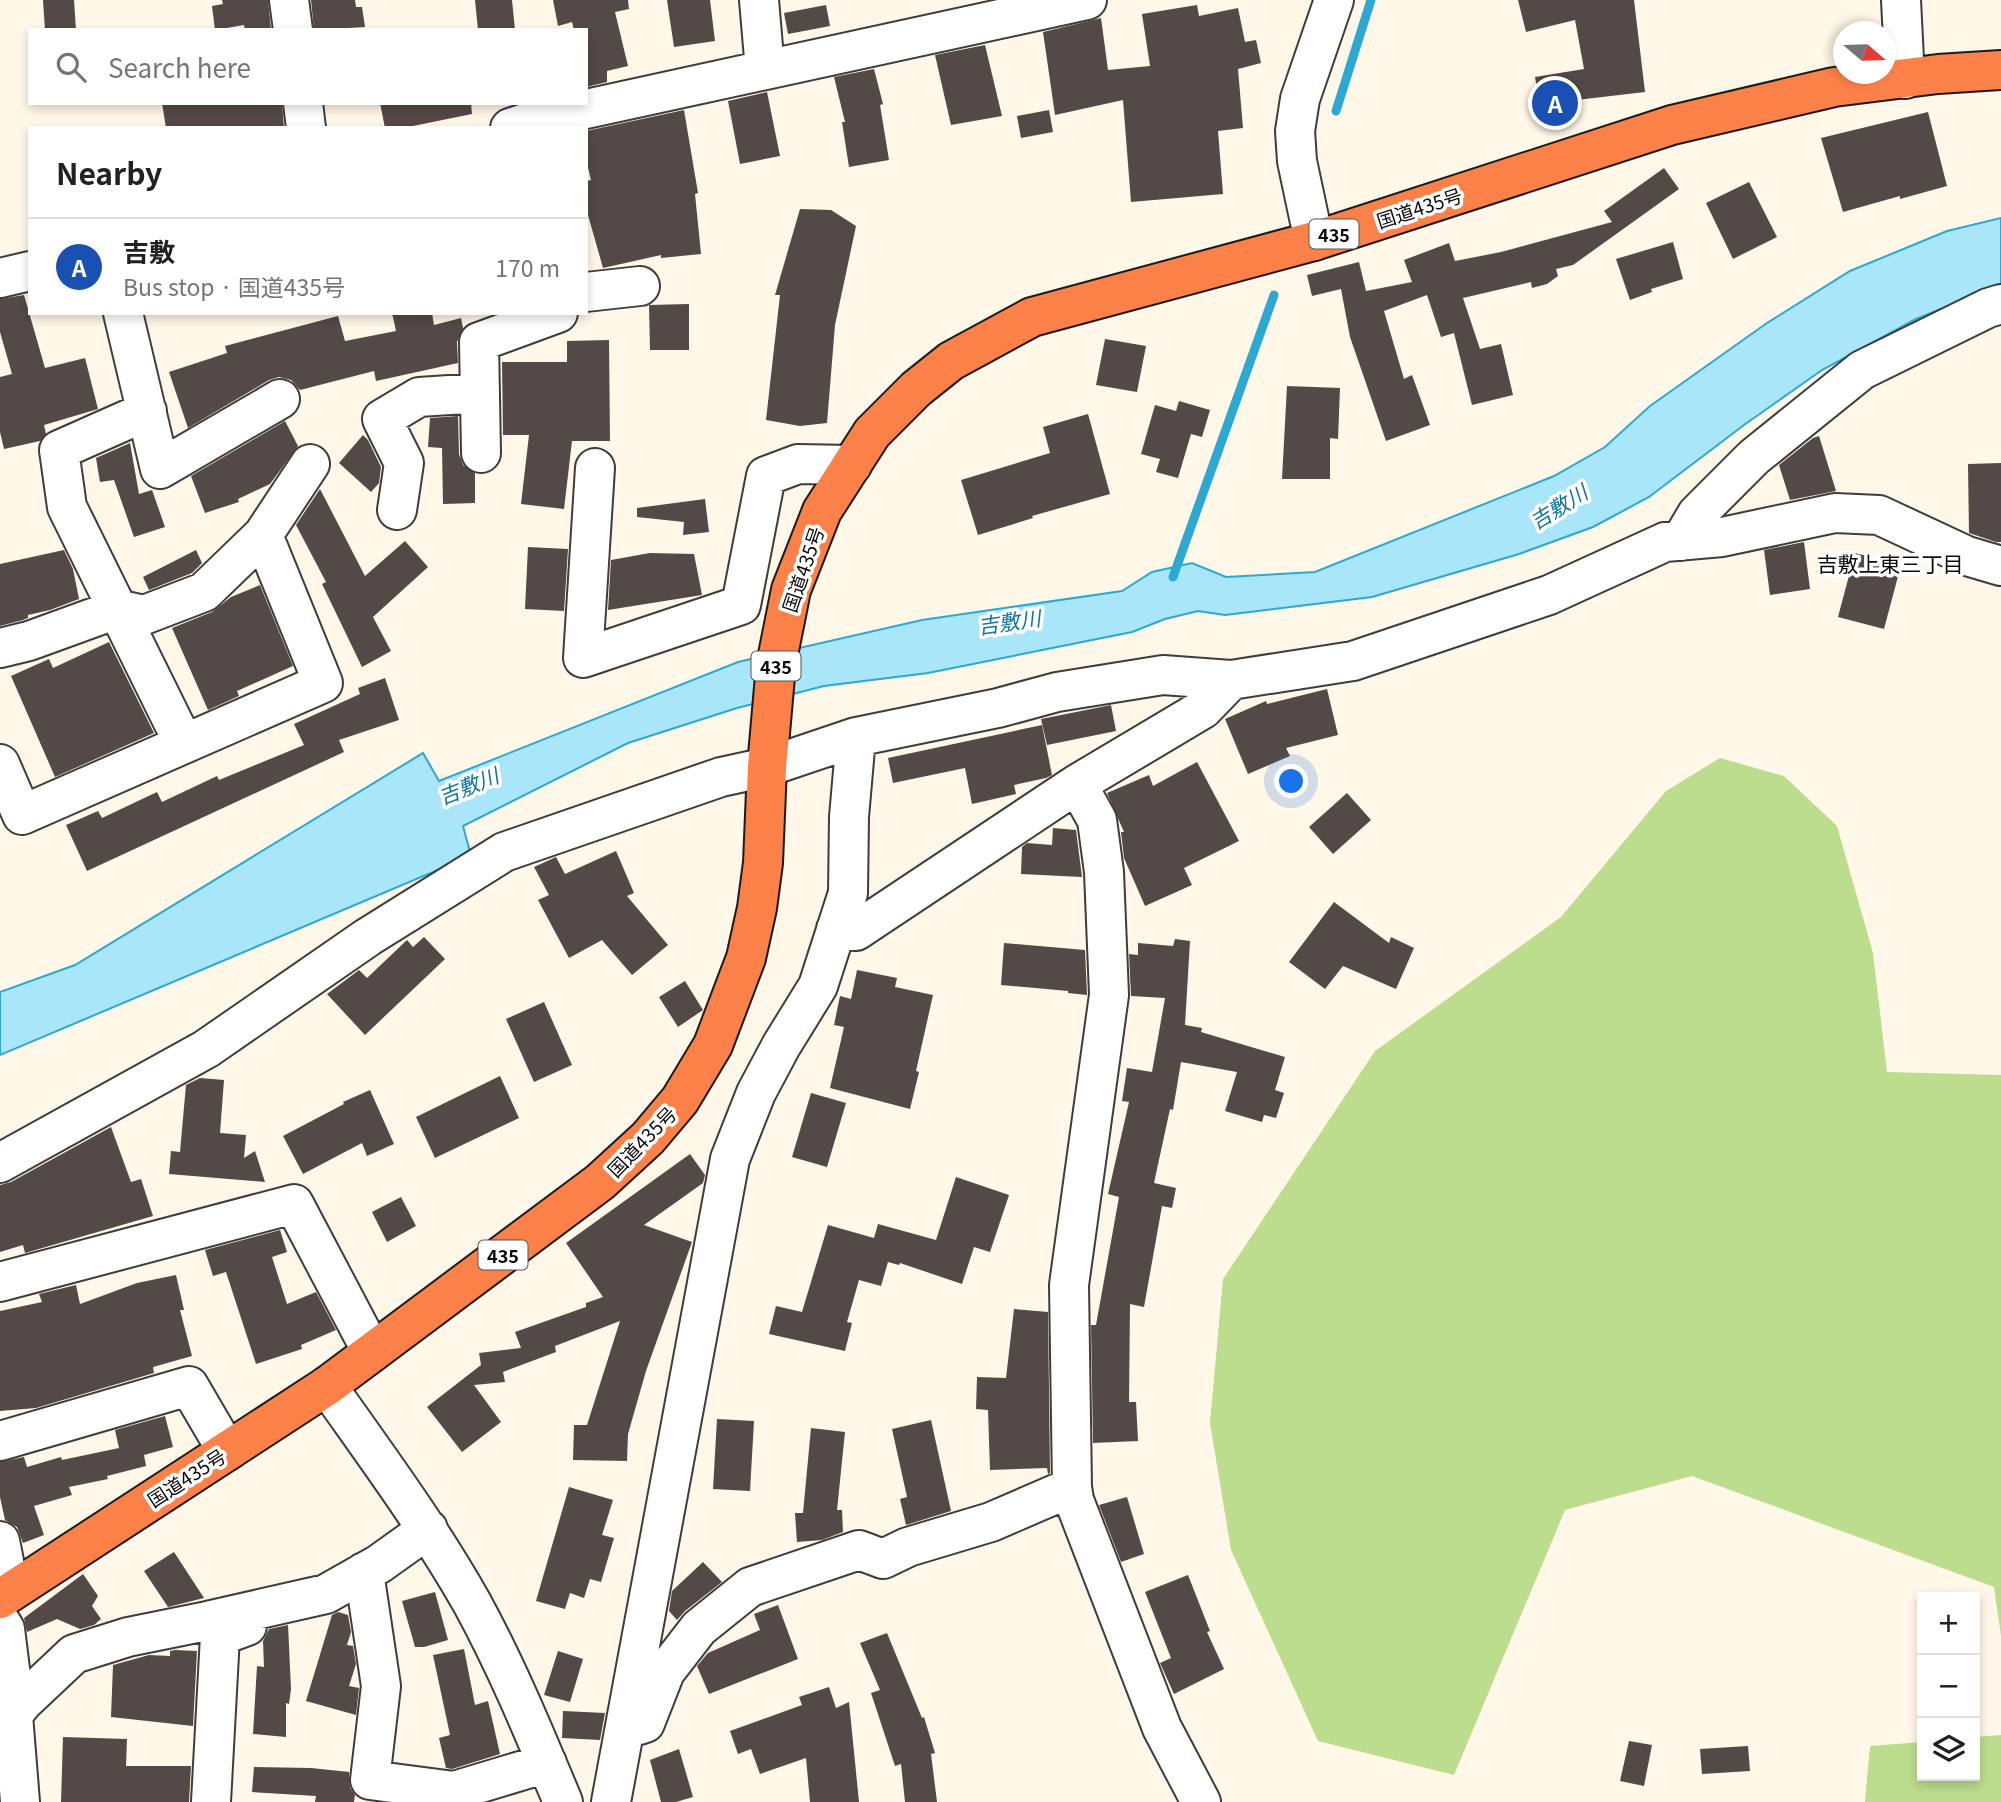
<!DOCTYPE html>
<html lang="en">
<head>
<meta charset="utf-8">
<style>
  body { margin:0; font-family:Georgia,"Noto Sans JP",serif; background:#f6f6f6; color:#202124 }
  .controls { position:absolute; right:21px; bottom:21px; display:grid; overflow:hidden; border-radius:0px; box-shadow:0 4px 10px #0003 }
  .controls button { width:63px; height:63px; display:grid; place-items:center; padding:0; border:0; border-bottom:2px solid #e0e0e0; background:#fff; color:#202124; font:35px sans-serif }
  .compass { position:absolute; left:1833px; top:21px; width:63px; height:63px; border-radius:50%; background:#fff; box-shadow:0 4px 10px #0003; rotate:109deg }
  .you { position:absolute; left:1292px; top:782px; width:24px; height:24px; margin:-18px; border:5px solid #fff; border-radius:50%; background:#1a73e8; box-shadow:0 0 0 10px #1a73e833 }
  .badge { display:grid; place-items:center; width:46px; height:46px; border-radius:50%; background:#bf1d3b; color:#fff; font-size:23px; font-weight:700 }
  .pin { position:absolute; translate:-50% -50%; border:4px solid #fff; box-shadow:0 2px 7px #0006 }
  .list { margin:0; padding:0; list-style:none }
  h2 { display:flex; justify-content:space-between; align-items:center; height:91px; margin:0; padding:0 28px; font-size:30px }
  h2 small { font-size:23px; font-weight:400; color:#757577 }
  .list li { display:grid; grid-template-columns:46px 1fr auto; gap:21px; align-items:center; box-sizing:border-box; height:98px; padding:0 28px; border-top:2px solid #e0e0e0 }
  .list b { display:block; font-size:26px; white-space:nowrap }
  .list p { margin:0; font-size:23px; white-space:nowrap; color:#757577 }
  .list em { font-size:23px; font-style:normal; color:#757577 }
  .icon { flex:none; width:38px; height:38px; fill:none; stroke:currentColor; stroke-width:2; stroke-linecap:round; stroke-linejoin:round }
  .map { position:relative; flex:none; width:2001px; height:1802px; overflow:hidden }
  .search { position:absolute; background:#fff; box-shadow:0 4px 10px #0003; left:28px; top:28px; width:560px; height:77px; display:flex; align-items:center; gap:18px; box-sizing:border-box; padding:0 24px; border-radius:0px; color:#757577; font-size:26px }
  .panel { position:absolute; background:#fff; box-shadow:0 4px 10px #0003; left:28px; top:126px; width:560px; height:189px; border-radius:0px }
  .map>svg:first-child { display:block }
  .forest { fill:#bcdc8e }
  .water { fill:#a9e6f9; stroke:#2ca8d3; stroke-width:2 }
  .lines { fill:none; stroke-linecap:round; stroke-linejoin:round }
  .stream { stroke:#2ca8d3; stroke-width:9 }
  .building { fill:#534946 }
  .minor-casing { stroke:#3d3d3d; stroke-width:42 }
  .highway-casing { stroke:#1b1b1b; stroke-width:42 }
  .minor { stroke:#fff; stroke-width:38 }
  .highway { stroke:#fc8148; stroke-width:38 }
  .labels { text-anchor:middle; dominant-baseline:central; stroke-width:7; stroke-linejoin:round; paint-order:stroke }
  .shield { fill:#fff; stroke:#545454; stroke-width:2 }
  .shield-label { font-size:18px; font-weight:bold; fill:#0a0a0a }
  .street-label { font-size:19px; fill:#0a0a0a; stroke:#fff }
  .water-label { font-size:21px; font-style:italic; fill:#0f74a0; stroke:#fff }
  .neighbourhood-label { font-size:21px; fill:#0a0a0a; stroke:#fff }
</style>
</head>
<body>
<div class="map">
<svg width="2001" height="1802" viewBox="0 0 2001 1802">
  <rect width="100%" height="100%" fill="#fff7e7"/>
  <path class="forest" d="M 1720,758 L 1784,776 L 1837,826 L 1873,953 L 1887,1072 L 2001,1075 L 2001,1636 L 1994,1587 L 1692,1476 L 1565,1510 L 1454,1775 L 1318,1741 L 1231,1550 L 1210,1423 L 1223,1279 L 1375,1051 L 1561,917 L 1666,791 Z
    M 2001,1735 L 2001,1802 L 1865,1802 L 1870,1746 L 1922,1742 L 1922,1776 L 1975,1776 L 1975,1737 Z"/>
  <path class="water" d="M 2001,218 L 2001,285 L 1916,319 L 1822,370 L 1744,425 L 1649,497 L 1593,527 L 1519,554 L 1372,597 L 1225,615 L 1198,611 L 1165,619 L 1132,632 L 928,673 L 824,686 L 737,708 L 628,743 L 463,826 L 471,856 L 0,1055 L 0,992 L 75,965 L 423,753 L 439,781 L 738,662 L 922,620 L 1122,591 L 1152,572 L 1192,563 L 1226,577 L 1315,572 L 1554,476 L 1605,447 L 1650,406 L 1767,323 L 1850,271 L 1947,231 Z"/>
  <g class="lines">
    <path class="stream" d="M 1336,111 L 1371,0
      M 1173,577 L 1274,295"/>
  </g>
  <path class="building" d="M 43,0 L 74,0 L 76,30 L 45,30 Z
    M 222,0 L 268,0 L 271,29 L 245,30 L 244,25 L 215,30 L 212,6 L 223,4 Z
    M 311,0 L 355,0 L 356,7 L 362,7 L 365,27 L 314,30 Z
    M 475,0 L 512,0 L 515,30 L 478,30 Z
    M 553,0 L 628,0 L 629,9 L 615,12 L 628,66 L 607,71 L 607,82 L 586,87 L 586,30 L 574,30 L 572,22 L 558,26 Z
    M 667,0 L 710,0 L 715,41 L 674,47 Z
    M 1518,0 L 1634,0 L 1645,92 L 1568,101 L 1569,106 L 1541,112 L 1535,77 L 1584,69 L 1575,20 L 1526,32 Z
    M 826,5 L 830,26 L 788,34 L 784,13 Z
    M 1197,5 L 1199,16 L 1238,8 L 1245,42 L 1256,40 L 1261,63 L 1238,69 L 1243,128 L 1218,131 L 1223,194 L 1131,202 L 1123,100 L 1055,115 L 1043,32 L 1101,18 L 1108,70 L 1150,66 L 1142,14 Z
    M 985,45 L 1002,116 L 951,125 L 935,55 Z
    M 874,69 L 883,104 L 880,105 L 889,160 L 849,167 L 842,122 L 845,122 L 834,77 Z
    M 767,92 L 780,156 L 740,164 L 728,101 Z
    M 162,103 L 282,103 L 284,128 L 166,128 Z
    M 380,103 L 471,103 L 472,114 L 403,128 L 385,128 Z
    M 684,110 L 698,193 L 695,194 L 701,254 L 661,258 L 661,255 L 603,268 L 586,208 L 586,181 L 591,180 L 586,159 L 586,131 Z
    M 1049,110 L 1053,132 L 1021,138 L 1017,116 Z
    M 1928,112 L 1947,186 L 1900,199 L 1900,196 L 1843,212 L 1821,138 Z
    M 1664,168 L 1679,189 L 1573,265 L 1556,269 L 1558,276 L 1547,284 L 1532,288 L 1531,282 L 1463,298 L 1480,349 L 1501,344 L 1513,395 L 1472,405 L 1454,333 L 1441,337 L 1427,295 L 1384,311 L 1404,379 L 1412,375 L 1430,425 L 1386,441 L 1350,337 L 1341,289 L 1312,296 L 1307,275 L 1359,262 L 1366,291 L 1412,282 L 1404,260 L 1449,243 L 1455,261 L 1501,252 L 1612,222 L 1604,211 Z
    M 1749,182 L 1777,237 L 1733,259 L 1706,203 Z
    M 800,209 L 831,210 L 856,226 L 835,325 L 827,423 L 800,426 L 766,420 L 780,295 L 775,295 Z
    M 1673,242 L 1683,279 L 1651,289 L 1652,292 L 1630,300 L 1616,259 Z
    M 24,295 L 45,368 L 85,358 L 98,409 L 44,425 L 46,434 L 40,441 L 4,449 L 0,432 L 0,377 L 12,374 L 0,332 L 0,299 Z
    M 689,304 L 689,350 L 650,350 L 649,305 Z
    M 392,313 L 432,313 L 434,325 L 461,318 L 463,328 L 457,342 L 458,363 L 376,381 L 374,371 L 300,390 L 291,380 L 279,377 L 269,380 L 188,428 L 169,372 L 227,353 L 225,346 L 338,316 L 345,341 L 396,331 Z
    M 1105,339 L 1146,346 L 1137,392 L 1096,385 Z
    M 609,340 L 610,441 L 572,441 L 564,509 L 521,504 L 529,435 L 503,435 L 502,362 L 567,362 L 567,341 Z
    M 1287,386 L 1340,388 L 1338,439 L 1330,438 L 1330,479 L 1282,479 Z
    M 1179,401 L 1210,410 L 1202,437 L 1191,434 L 1178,478 L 1156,472 L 1160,459 L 1141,454 L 1155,405 L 1176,411 Z
    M 1088,414 L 1110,494 L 1032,516 L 1033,518 L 978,535 L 961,480 L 1050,453 L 1043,427 Z
    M 458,416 L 459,454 L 463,465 L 475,473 L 475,503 L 443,504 L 442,448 L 428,447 L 430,418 Z
    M 285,421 L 298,446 L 270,484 L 238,499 L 239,502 L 205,513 L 191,476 Z
    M 363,435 L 368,440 L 381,467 L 379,483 L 371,492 L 339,463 Z
    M 1819,436 L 1836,491 L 1790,500 L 1779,465 L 1813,438 Z
    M 130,443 L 139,494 L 152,490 L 165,527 L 134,537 L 114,480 L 100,482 L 96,458 Z
    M 2001,463 L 2001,542 L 1996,542 L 1969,533 L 1968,464 Z
    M 320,489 L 365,576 L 405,541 L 428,567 L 373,617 L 391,651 L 362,667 L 322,584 L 326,582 L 296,525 Z
    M 705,499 L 709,532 L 683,535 L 684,522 L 637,517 L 637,508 Z
    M 1804,542 L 1810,589 L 1770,595 L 1764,550 Z
    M 528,547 L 568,549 L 564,611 L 525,609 Z
    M 64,550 L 73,569 L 79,599 L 50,610 L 28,615 L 28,618 L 23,620 L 0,626 L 0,564 Z
    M 196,550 L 202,563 L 192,573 L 149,590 L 143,577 Z
    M 650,553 L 694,554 L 702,595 L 608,610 L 611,560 Z
    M 1855,553 L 1901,565 L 1884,629 L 1838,617 Z
    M 260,585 L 293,666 L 237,691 L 239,696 L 208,710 L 172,628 L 212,612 L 231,597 Z
    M 109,642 L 154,733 L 55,777 L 11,676 L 49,659 L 53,668 Z
    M 385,678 L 399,720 L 339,740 L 344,752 L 87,871 L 66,825 L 98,811 L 102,818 L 157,792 L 162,802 L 217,776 L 219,780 L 304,745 L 294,724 L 360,694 L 358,688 Z
    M 1327,689 L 1338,735 L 1286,748 L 1290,756 L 1248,774 L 1225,719 L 1266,701 L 1267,704 Z
    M 1111,705 L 1116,731 L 1047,745 L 1041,719 Z
    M 1042,725 L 1052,775 L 1046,778 L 1014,785 L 1016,794 L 972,804 L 965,768 L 893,783 L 888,758 Z
    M 1197,762 L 1239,841 L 1184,868 L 1192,885 L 1145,906 L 1124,858 L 1121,832 L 1124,832 L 1107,793 L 1149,775 L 1153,786 Z
    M 1347,793 L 1371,820 L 1333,854 L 1309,827 Z
    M 1053,828 L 1076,830 L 1082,877 L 1021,874 L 1022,847 L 1027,843 L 1052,845 Z
    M 616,851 L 634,893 L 627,896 L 668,945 L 632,975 L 602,940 L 569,958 L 538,900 L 549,895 L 534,867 L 556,857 L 565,874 Z
    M 1334,902 L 1389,943 L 1391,937 L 1414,948 L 1396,989 L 1343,966 L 1325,989 L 1289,962 Z
    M 424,937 L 445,959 L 365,1035 L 327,994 L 359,970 L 367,978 L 407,940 L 413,947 Z
    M 1175,939 L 1190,941 L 1185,1025 L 1202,1028 L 1201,1032 L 1285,1057 L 1275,1090 L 1284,1093 L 1276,1118 L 1264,1115 L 1262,1122 L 1225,1111 L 1237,1072 L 1181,1062 L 1173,1110 L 1170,1109 L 1154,1183 L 1176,1188 L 1172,1208 L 1162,1206 L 1144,1307 L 1130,1304 L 1129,1402 L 1136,1402 L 1138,1441 L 1093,1443 L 1091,1325 L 1096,1325 L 1119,1197 L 1108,1194 L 1129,1102 L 1122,1101 L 1127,1068 L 1152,1072 L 1165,998 L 1131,996 L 1129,954 L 1138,955 L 1138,943 L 1173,946 Z
    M 1004,943 L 1085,950 L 1087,995 L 1068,993 L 1068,991 L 1001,985 Z
    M 857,970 L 897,978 L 895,987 L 933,995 L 916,1071 L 919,1072 L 910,1109 L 830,1088 L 844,1027 L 834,1025 L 840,996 L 851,999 Z
    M 685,981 L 703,1010 L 678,1027 L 659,997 Z
    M 544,1002 L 572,1065 L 534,1082 L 506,1019 Z
    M 500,1076 L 519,1118 L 435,1158 L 416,1117 Z
    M 200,1078 L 224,1080 L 220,1133 L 246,1135 L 244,1158 L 255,1151 L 265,1182 L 169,1174 L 171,1151 L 180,1152 L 186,1085 Z
    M 370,1090 L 394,1144 L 367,1156 L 362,1143 L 303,1174 L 283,1136 L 344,1104 L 343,1102 Z
    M 811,1093 L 846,1103 L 827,1167 L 792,1157 Z
    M 111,1127 L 131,1182 L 141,1179 L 153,1216 L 25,1253 L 23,1245 L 0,1252 L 0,1185 L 11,1182 Z
    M 690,1154 L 705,1175 L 703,1183 L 644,1225 L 692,1242 L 646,1371 L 628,1434 L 627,1461 L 573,1460 L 574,1425 L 587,1425 L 620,1321 L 555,1346 L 556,1352 L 503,1372 L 505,1382 L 474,1385 L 501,1422 L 462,1452 L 427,1407 L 481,1365 L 479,1353 L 521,1348 L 515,1332 L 586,1307 L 586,1303 L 603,1297 L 566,1243 Z
    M 956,1177 L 1009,1195 L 990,1252 L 974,1247 L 962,1284 L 900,1263 L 899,1265 L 888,1262 L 881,1286 L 859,1280 L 847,1322 L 852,1323 L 845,1351 L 769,1334 L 776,1306 L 802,1312 L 828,1225 L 874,1238 L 878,1224 L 936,1240 Z
    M 401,1197 L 416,1226 L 387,1242 L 372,1212 Z
    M 280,1230 L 287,1252 L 272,1257 L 287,1304 L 316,1292 L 336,1330 L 301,1345 L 302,1349 L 256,1364 L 226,1272 L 213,1276 L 205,1250 Z
    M 176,1275 L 184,1310 L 180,1310 L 192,1356 L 153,1367 L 154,1373 L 36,1408 L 0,1411 L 0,1311 L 42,1302 L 39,1294 L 76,1285 L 80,1304 L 137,1283 Z
    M 1014,1309 L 1048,1312 L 1050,1473 L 1048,1474 L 1047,1468 L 990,1470 L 988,1410 L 976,1409 L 977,1377 L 1006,1378 Z
    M 165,1416 L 173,1447 L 144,1455 L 146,1466 L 107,1476 L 108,1479 L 69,1487 L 72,1495 L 34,1506 L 44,1535 L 23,1543 L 17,1527 L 5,1520 L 0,1497 L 0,1462 L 24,1457 L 27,1467 L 61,1457 L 62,1460 L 119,1448 L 115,1430 Z
    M 717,1419 L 754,1421 L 750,1491 L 713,1489 Z
    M 931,1420 L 951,1511 L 906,1525 L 900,1499 L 907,1497 L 892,1429 Z
    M 811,1428 L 845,1432 L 837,1510 L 842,1510 L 843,1532 L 822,1540 L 797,1542 L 795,1513 L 803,1513 Z
    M 569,1487 L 613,1500 L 602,1535 L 614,1538 L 601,1582 L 590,1579 L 584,1598 L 570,1593 L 565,1609 L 536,1601 Z
    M 1127,1497 L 1144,1554 L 1121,1562 L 1099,1505 Z
    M 174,1552 L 204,1598 L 168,1607 L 144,1571 Z
    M 703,1562 L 722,1582 L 685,1611 L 677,1620 L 669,1611 L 672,1591 Z
    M 83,1574 L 98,1596 L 92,1606 L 101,1619 L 94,1625 L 80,1629 L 57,1619 L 27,1632 L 24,1618 Z
    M 1188,1575 L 1210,1631 L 1207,1632 L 1224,1669 L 1174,1694 L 1160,1663 L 1171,1658 L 1145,1592 Z
    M 435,1592 L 448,1640 L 424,1647 L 415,1647 L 402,1601 Z
    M 778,1605 L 798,1659 L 709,1694 L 697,1666 L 708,1653 L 760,1630 L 754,1614 Z
    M 338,1612 L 348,1615 L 351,1632 L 347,1645 L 353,1646 L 356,1664 L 349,1686 L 359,1688 L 356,1715 L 306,1701 L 332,1615 Z
    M 288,1625 L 291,1689 L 289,1704 L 286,1703 L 286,1737 L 253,1734 L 257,1666 L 264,1667 L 263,1641 L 269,1629 Z
    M 887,1633 L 922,1718 L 924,1717 L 935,1753 L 931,1754 L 937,1802 L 905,1802 L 901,1764 L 895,1766 L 871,1693 L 880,1690 L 860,1643 Z
    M 464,1649 L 475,1705 L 488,1701 L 500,1754 L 452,1769 L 446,1768 L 439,1738 L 450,1735 L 433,1655 Z
    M 175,1650 L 197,1651 L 193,1726 L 111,1717 L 113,1665 L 149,1655 L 170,1656 L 170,1651 Z
    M 558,1651 L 583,1659 L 570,1702 L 544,1695 Z
    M 829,1687 L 836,1708 L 849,1702 L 859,1802 L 810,1802 L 806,1758 L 760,1774 L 751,1749 L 738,1754 L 730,1731 L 802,1705 L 799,1697 Z
    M 563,1711 L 605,1713 L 600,1740 L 562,1738 Z
    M 63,1737 L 127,1739 L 126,1766 L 191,1766 L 189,1802 L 61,1802 Z
    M 1629,1741 L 1652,1745 L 1644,1786 L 1620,1781 Z
    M 1748,1746 L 1750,1771 L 1702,1774 L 1700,1749 Z
    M 679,1749 L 693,1797 L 676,1802 L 661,1802 L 650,1760 Z
    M 254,1767 L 311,1768 L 349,1772 L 350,1788 L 355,1795 L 354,1802 L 315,1802 L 316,1796 L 252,1792 Z"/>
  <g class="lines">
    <g class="minor-casing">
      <path id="minor" d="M 289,0 L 293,30
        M 759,0 L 765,70
        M 1901,0 L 1905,79
        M 303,103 L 306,128
        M 510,128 L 531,121 L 1087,0
        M 1314,241 L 1297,161 L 1295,131 L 1300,99 L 1334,0
        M 0,278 L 30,271
        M 586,292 L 640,286
        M 123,313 L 160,469 L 280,399
        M 147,411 L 59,450 L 67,507 L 184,744
        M 481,453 L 479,342 L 558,313
        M 595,468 L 583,658 L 741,605 L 766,476 L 798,464 L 852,465
        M 397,510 L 404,463 L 382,419 L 419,397 L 480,393
        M 1681,541 L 1697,514 L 1754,457 L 1862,370 L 1988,308 L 2001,304
        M 0,648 L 29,641 L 117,609 L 144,615 L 204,592 L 263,535 L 310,464
        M 0,764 L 22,815 L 323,683 L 263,535
        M 1077,784 L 1097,820 L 1104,872 L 1109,995 L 1069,1285 L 1072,1487 L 1074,1500 L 1162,1728 L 1201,1802
        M 836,929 L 856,931 L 1077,784 L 1203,709 L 1231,680
        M 0,1163 L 206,1049 L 368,937 L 504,852 L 721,777 L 767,767 L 856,737 L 998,708 L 1057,692 L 1163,675 L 1231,680 L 1353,661 L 1549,595 L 1665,542 L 1722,537 L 1835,513 L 1879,515 L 1967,556 L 2001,566
        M 0,1282 L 294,1204 L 372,1352
        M 327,1386 C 377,1457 429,1527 472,1603 C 507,1667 535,1735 563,1802
        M 0,1441 L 189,1386 L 227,1451
        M 0,1541 L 10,1592
        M 364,1572 L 381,1686 L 370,1780 L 454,1791 L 547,1763
        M 0,1621 L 5,1629 L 12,1685 L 23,1702
        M 13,1715 L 20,1802
        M 639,1725 L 645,1723 L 665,1672 L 699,1628 L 750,1587 L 859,1550 L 883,1559 L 908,1547 L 991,1522 L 1072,1487
        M 0,1731 L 23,1702 L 74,1654 L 128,1637 L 207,1621 L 326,1594 L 379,1564 L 428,1529
        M 211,1802 L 220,1636 L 247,1626
        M 611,1802 L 730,1159 L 756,1093 L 781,1046 L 818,986 L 848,893 L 849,817 L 856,737"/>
    </g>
    <g class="highway-casing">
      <path id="highway" d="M 0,1599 L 327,1386 L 600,1182 L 648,1138 L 680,1100 L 713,1045 L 746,958 L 757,908 L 763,863 L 767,767 L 776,665 L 791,590 L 822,511 L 872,433 L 916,389 L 951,361 L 1032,317 L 1314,241 L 1672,125 L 1834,87 L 1938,74 L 2001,70"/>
    </g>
    <use href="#minor" class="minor"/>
    <use href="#highway" class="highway"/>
  </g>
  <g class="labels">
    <g class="shield">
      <rect x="1309.5" y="219.5" width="49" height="29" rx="5"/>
      <rect x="751.5" y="651.5" width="49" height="29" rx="5"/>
      <rect x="478.5" y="1240.5" width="49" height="29" rx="5"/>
    </g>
    <g class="shield-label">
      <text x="1334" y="234">435</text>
      <text x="776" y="666">435</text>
      <text x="503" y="1255">435</text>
    </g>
    <g class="street-label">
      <text transform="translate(1419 207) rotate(-18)">国道435号</text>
      <text transform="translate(802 569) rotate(-71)">国道435号</text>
      <text transform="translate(641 1141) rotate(-46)">国道435号</text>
      <text transform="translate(186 1477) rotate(-33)">国道435号</text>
    </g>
    <g class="water-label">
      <text transform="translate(1558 506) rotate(-32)">吉敷川</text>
      <text transform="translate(1009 621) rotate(-8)">吉敷川</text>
      <text transform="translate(468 785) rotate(-22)">吉敷川</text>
    </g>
    <g class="neighbourhood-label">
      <text x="1890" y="563">吉敷上東三丁目</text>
    </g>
  </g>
</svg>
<div class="controls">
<button>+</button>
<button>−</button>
<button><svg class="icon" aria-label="layers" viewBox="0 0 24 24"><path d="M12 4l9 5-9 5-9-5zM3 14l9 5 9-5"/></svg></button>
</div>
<svg class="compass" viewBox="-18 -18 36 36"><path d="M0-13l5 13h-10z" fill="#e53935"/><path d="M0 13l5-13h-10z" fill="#757577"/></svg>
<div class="you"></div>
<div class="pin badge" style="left:1555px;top:103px;background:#1a4fb4">A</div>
<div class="search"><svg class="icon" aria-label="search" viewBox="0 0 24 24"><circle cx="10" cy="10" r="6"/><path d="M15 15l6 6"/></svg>Search here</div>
<section class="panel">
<h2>Nearby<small></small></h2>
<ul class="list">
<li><span class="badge" style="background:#1a4fb4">A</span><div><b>吉敷</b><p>Bus stop · 国道435号</p></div><em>170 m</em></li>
</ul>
</section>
</div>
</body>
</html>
